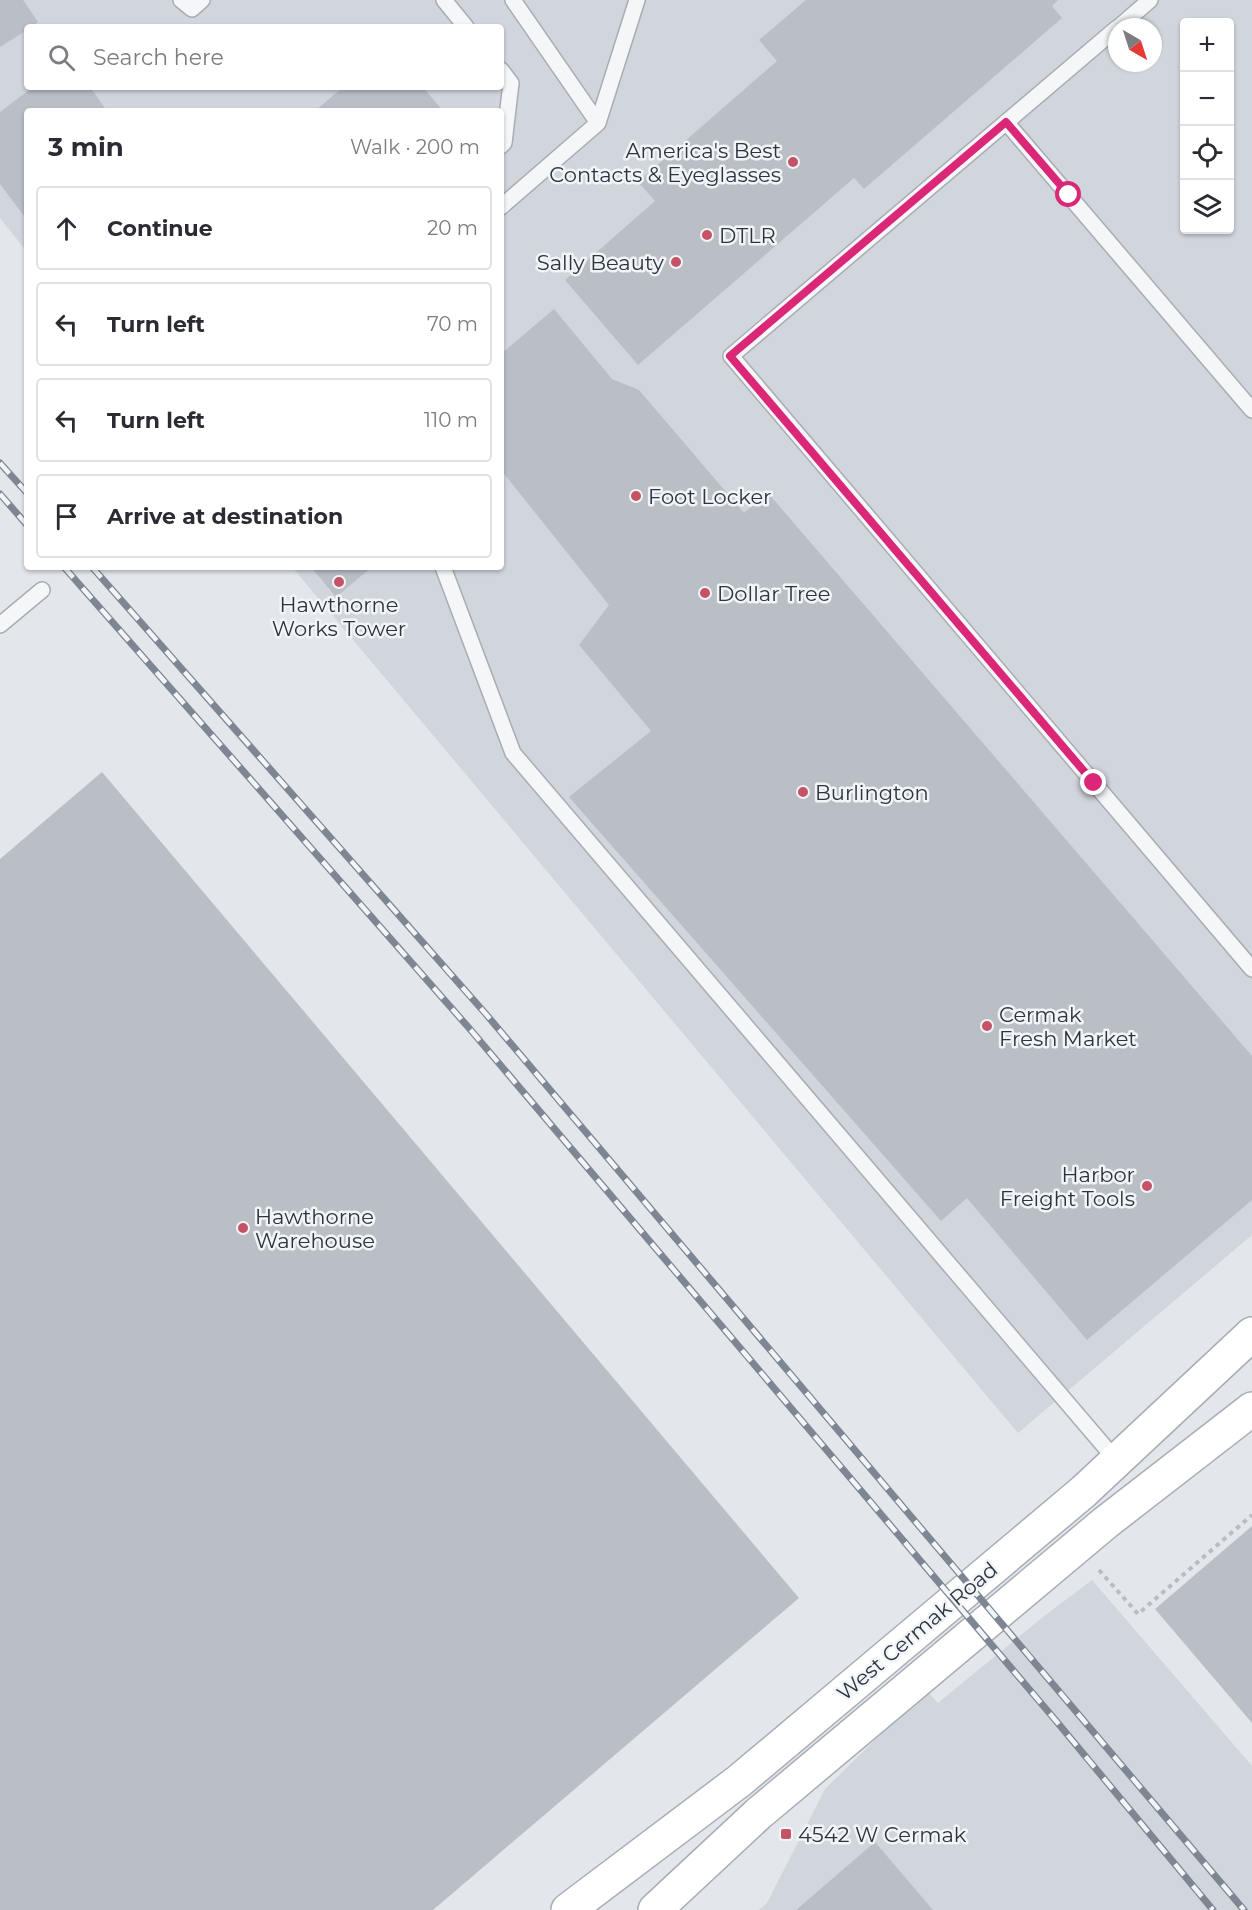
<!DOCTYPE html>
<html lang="en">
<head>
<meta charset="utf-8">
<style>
  body { margin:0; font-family:Montserrat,sans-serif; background:#f2f2f3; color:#2b2b33 }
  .controls { position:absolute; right:18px; top:18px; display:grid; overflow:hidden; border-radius:6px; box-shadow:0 2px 4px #0004 }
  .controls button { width:54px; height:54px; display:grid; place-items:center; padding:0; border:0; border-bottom:2px solid #e1e1e2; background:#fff; color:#2b2b33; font:30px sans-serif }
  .compass { position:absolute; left:1108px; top:18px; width:54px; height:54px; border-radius:50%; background:#fff; box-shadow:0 2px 4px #0004; rotate:141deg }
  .stop { position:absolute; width:18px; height:18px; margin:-14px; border:4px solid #db2777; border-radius:50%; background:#fff }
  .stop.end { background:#db2777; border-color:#fff; box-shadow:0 2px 6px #0008 }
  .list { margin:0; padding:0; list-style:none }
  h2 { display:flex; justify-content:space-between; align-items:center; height:78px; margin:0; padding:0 24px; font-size:26px }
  h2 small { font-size:20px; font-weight:400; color:#7c7c81 }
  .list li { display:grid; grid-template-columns:39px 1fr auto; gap:18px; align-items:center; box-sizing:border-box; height:84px; margin:0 12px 12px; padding:0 12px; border:2px solid #e1e1e2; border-radius:6px }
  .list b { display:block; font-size:22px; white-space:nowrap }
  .list em { font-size:20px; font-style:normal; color:#7c7c81 }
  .icon { flex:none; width:33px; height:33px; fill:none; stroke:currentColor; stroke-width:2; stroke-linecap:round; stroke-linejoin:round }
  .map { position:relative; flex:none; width:1252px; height:1910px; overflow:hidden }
  .search { position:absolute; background:#fff; box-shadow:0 2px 4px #0004; left:24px; top:24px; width:480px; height:66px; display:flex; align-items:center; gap:15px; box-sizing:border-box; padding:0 21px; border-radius:6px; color:#7c7c81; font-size:22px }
  .panel { position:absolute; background:#fff; box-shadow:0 2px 4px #0004; left:24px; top:108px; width:480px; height:462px; border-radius:6px }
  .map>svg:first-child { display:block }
  .built { fill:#d1d5dc; fill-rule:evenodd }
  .building { fill:#babfc6 }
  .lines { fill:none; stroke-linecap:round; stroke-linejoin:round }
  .service-casing { stroke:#a8adb4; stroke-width:18 }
  .secondary-casing { stroke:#a8adb4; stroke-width:36 }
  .path { stroke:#b9bcc1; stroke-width:4; stroke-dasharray:4.5 4.5; stroke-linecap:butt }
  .service { stroke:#f5f6f8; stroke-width:15 }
  .secondary { stroke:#fff; stroke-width:33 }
  .rail-casing { stroke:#7d8692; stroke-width:7 }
  .rail { stroke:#f2f5f7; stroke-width:4.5; stroke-dasharray:14; stroke-linecap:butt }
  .route { stroke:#db2777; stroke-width:8 }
  .poi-dot { fill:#c55265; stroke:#f2f5f7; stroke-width:2 }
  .labels { text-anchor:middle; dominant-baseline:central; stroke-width:5; stroke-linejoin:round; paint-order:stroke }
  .poi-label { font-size:21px; fill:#2c3441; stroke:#f2f5f7; text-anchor:start }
  .street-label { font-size:21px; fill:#2c3441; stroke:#f2f5f7 }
</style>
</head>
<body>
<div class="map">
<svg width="1252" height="1910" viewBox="0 0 1252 1910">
  <rect width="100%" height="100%" fill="#e3e6ea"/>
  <path class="built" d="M 0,0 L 1252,0 L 1252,1235 L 1018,1433 L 292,567 L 501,567 L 501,111 L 27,111 L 27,252 L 0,218 ZM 1184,22 L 1230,22 L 1230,230 L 1184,230 ZM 27,27 L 501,27 L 501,87 L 27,87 ZM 1117,27 L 1153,27 L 1153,63 L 1117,63 Z
    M 1092,1580 L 1252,1766 L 1252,1910 L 759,1910 L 767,1903 L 825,1789 L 926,1690 L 938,1703 L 1043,1617 Z"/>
  <path class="building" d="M 0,0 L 23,0 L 38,22 L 31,27 L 27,27 L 27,30 L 0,47 Z
    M 806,0 L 1058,0 L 1052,6 L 1062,18 L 864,189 L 854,178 L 638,365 L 565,280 L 655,201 L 638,182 L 777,61 L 759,40 Z
    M 33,87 L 90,87 L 107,111 L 27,111 L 27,220 L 0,184 L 0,112 Z
    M 343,87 L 423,87 L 443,111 L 315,111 Z
    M 554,309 L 612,379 L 639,390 L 744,513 L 768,493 L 1252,1056 L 1252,1200 L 1087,1340 L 967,1198 L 941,1221 L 569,797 L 651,731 L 579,645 L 609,605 L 501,470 L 501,354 Z
    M 311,567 L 372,567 L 336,597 Z
    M 102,772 L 799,1598 L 433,1910 L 0,1910 L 0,859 Z
    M 1252,1526 L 1252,1723 L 1155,1609 Z
    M 875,1842 L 933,1910 L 796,1910 Z"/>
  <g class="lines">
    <g class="service-casing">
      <path id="service" d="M 181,0 L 192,9 L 202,0
        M 444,0 L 466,27
        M 513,0 L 598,123
        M 1119,27 L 1150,0
        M 1117,28 L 731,356 L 1252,969
        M 501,70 L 511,83 L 504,143 L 501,146
        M 1006,122 L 1252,410
        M 501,207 L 598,123 L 637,0
        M 443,567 L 513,753 L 1116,1460
        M 0,625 L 42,590"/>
    </g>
    <g class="secondary-casing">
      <path id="secondary" d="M 568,1910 L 739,1781 L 845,1692 L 1083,1492 L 1252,1334
        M 655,1910 L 758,1814 L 1105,1523 L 1252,1409"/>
    </g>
    <path class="path" d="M 1099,1570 L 1138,1614 L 1252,1515"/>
    <use href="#service" class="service"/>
    <use href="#secondary" class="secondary"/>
    <g class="rail-casing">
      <path id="rail" d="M 0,463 L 27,493
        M 0,494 L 27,525
        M 64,567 L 469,1028 L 1057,1722 L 1213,1910
        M 92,567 L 485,1013 L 1244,1910"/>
    </g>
    <use href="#rail" class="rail"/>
  </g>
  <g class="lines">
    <path class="route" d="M 1069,195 L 1006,122 L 730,356 L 1094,783"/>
  </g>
  <g class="poi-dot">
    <circle cx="793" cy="162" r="6"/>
    <circle cx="707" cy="235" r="6"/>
    <circle cx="676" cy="262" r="6"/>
    <circle cx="636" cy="496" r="6"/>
    <circle cx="339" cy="582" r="6"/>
    <circle cx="705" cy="593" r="6"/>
    <circle cx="803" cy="792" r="6"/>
    <circle cx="987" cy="1026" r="6"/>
    <circle cx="1147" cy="1186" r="6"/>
    <circle cx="243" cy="1228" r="6"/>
    <rect x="780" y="1828" width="12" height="12" rx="3"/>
  </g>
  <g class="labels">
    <g class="poi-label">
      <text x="781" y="150" text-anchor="end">America's Best<tspan x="781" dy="24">Contacts &amp; Eyeglasses</tspan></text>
      <text x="719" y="235">DTLR</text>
      <text x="664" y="262" text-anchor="end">Sally Beauty</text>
      <text x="648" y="496">Foot Locker</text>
      <text x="717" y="593">Dollar Tree</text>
      <text x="339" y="604" text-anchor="middle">Hawthorne<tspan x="339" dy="24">Works Tower</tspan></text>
      <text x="815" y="792">Burlington</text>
      <text x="999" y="1014">Cermak<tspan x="999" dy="24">Fresh Market</tspan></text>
      <text x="1135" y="1174" text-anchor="end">Harbor<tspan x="1135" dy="24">Freight Tools</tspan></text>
      <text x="255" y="1216">Hawthorne<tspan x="255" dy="24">Warehouse</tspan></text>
      <text x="798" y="1834">4542 W Cermak</text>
    </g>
    <g class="street-label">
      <text transform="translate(917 1631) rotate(-40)">West Cermak Road</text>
    </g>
  </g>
</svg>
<div class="controls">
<button>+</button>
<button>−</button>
<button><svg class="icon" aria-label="locate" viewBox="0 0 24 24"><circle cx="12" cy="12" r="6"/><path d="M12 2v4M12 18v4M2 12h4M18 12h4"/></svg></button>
<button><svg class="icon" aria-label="layers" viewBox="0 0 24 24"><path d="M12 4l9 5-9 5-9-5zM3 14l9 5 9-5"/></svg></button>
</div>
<svg class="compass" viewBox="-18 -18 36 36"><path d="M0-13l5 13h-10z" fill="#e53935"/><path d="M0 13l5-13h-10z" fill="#7c7c81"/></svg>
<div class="stop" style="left:1069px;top:195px"></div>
<div class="stop end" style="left:1094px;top:783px"></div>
<div class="search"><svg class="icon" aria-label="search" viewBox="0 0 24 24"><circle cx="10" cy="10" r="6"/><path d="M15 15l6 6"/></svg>Search here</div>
<section class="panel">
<h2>3 min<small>Walk · 200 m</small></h2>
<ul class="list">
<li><svg class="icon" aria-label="ahead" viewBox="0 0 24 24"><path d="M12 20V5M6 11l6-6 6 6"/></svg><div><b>Continue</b></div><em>20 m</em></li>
<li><svg class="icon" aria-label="left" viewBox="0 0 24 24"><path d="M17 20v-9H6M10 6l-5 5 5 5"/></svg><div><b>Turn left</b></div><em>70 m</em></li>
<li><svg class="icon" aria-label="left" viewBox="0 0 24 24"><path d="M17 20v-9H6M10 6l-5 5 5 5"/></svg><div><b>Turn left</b></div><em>110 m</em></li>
<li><svg class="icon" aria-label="arrive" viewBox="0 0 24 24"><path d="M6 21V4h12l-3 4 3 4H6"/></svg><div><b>Arrive at destination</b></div></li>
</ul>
</section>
</div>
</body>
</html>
